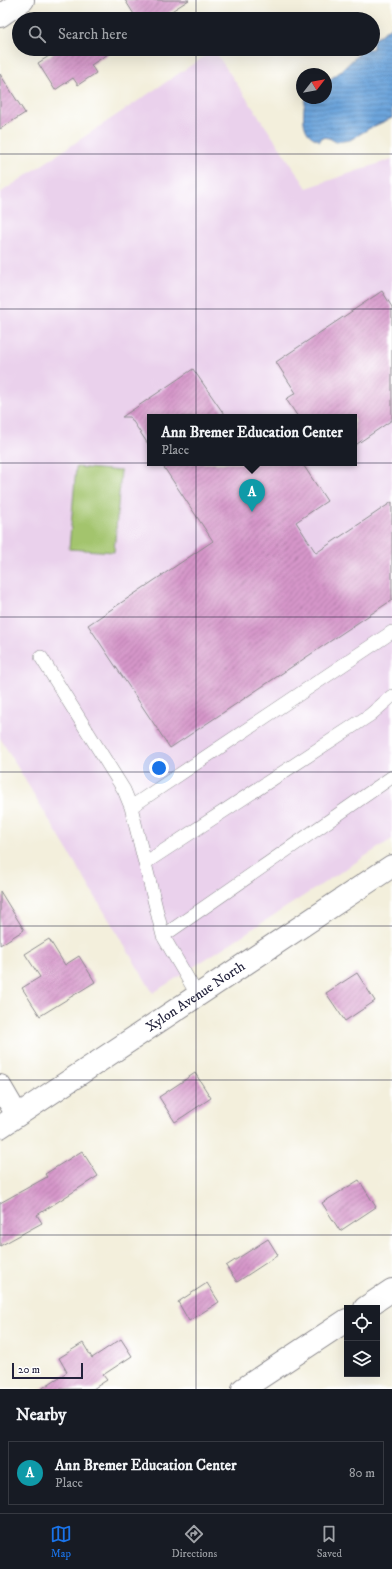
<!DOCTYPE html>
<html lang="en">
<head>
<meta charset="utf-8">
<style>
  body { margin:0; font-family:"IM FELL DW Pica",serif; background:#242831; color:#f1f3f6 }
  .controls { position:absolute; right:12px; bottom:12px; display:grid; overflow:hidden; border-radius:0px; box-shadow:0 4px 16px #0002 }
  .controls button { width:36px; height:36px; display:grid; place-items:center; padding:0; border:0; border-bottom:1px solid #363941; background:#171b24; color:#f1f3f6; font:20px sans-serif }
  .compass { position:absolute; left:296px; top:68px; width:36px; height:36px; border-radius:50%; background:#171b24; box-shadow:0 4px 16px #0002; rotate:59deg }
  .scale { position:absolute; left:12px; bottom:10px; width:71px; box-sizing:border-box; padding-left:4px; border:2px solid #22223b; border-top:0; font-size:11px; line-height:14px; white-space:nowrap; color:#22223b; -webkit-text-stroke:3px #fff; paint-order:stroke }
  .you { position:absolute; left:159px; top:768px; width:14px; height:14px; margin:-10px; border:3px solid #fff; border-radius:50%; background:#1a73e8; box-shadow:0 0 0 6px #1a73e833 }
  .badge { display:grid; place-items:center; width:26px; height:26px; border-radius:50%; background:#1a73e8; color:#fff; font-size:13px; font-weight:700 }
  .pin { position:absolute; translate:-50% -33px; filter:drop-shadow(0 1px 2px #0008) }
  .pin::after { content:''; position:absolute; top:21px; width:14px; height:12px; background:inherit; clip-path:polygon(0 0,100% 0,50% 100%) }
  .popup { position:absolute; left:147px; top:414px; width:210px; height:52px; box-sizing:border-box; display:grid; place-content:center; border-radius:0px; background:#171b24; filter:drop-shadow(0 1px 3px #0005); font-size:13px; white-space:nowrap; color:#9ea1a6 }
  .popup b { font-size:15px; color:#f1f3f6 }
  .popup::after { content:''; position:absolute; left:50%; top:100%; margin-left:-8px; border:8px solid transparent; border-top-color:#171b24 }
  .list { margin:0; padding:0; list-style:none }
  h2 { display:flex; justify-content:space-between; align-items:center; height:52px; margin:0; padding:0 16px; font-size:17px }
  h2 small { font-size:13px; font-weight:400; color:#9ea1a6 }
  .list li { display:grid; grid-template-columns:26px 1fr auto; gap:12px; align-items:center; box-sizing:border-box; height:64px; margin:0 8px 8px; padding:0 8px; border:1px solid #363941; border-radius:0px }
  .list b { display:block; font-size:15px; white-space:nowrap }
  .list p { margin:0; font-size:13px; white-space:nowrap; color:#9ea1a6 }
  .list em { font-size:13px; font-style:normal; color:#9ea1a6 }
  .icon { flex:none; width:22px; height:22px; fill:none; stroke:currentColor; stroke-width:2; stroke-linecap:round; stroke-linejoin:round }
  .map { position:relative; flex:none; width:392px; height:1389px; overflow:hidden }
  .search { position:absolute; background:#171b24; box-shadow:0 4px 16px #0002; left:12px; right:12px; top:12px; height:44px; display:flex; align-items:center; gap:10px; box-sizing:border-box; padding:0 14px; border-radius:22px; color:#9ea1a6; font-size:15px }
  .sheet { height:124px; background:#171b24 }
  nav { display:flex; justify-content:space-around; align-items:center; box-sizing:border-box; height:56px; border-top:1px solid #363941; background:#171b24; font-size:11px; color:#9ea1a6 }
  nav a { display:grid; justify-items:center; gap:2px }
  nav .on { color:#1a73e8 }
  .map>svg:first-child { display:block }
  .built { fill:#ead1ec; fill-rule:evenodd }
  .green { fill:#a3c46d; stroke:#627354 }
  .water { fill:url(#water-rules); stroke:#47638b }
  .building { fill:url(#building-hatch) }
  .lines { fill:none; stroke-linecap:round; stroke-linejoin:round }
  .service-casing { stroke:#8a888c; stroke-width:14 }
  .minor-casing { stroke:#8a888c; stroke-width:24 }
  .service { stroke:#fff; stroke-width:13 }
  .minor { stroke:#fff; stroke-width:22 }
  .grid { fill:none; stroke:#22223b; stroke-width:1; stroke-opacity:0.55 }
  .labels { text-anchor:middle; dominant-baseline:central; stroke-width:3.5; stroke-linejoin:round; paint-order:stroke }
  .street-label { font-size:14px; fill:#22223b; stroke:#fff }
</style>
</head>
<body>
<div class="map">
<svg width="392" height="1389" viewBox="0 0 392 1389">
  <defs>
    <pattern id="water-rules" width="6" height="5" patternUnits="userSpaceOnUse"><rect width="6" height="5" fill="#6ca4db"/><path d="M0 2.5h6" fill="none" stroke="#5885b3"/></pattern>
    <pattern id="building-hatch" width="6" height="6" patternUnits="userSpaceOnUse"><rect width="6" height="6" fill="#d595c9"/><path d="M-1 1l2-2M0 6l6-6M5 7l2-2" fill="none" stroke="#ac79a4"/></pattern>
  </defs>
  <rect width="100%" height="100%" fill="#fff"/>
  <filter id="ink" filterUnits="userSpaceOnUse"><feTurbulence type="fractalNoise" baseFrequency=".025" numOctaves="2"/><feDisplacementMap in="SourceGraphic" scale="8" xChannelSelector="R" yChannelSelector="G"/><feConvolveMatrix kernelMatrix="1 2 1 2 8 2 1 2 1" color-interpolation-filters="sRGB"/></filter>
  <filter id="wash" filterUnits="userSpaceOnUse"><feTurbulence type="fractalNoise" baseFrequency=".012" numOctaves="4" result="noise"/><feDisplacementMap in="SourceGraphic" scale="16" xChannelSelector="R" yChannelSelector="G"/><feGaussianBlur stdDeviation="0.9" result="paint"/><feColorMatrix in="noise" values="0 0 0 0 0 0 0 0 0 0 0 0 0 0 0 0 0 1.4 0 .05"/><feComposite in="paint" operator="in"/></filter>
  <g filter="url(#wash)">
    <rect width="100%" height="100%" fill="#f3efdc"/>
    <path class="built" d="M 214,50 L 307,188 L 392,159 L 392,839 L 153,993 L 0,738 L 0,193 ZM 150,417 L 354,417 L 354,463 L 150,463 Z"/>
    <path class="green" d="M 76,467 L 121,471 L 114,552 L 69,549 Z"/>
    <path class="water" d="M 392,26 L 392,118 L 370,128 L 350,140 L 336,142 L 329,138 L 322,137 L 320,141 C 317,139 313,138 311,136 C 301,129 303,108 306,98 L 326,98 L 326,79 L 329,80 L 340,72 L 364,49 L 373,49 L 373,40 Z"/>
    <g id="blocks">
      <path class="building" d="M 125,0 L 189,0 L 159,19 L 137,19 Z
        M 60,49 L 116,49 L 91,65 L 96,73 L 78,85 L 73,78 L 55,90 L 38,63 Z
        M 0,74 L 25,113 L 0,129 Z
        M 382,291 L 392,307 L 392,420 L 354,446 L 354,417 L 298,417 L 286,399 L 296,393 L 276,362 Z
        M 193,369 L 226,417 L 150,417 L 150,447 L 130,417 L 122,417 Z
        M 161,463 L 302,463 L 327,501 L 296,522 L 316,553 L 392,502 L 392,600 L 170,748 L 88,625 L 213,541 Z
        M 0,891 L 24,930 L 0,945 Z
        M 49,939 L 65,965 L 79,956 L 95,982 L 40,1016 L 22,988 L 40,977 L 25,954 Z
        M 357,973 L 375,1001 L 345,1021 L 326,993 Z
        M 195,1073 L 211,1098 L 175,1122 L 159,1097 Z
        M 82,1151 L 98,1176 L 37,1215 L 42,1223 L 0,1246 L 0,1203 L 47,1177 L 45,1174 Z
        M 359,1180 L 376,1207 L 340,1231 L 322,1203 Z
        M 268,1239 L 278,1255 L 237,1282 L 226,1266 Z
        M 207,1283 L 219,1302 L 189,1321 L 178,1302 Z
        M 121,1339 L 132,1356 L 103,1375 L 107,1380 L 93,1389 L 41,1389 L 67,1372 L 59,1358 L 83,1343 L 92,1358 Z"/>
    </g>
  </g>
  <g filter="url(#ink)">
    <use href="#blocks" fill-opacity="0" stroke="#8a888c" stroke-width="1"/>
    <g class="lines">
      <g class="service-casing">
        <path id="service" d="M 41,657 L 124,790 L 131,807 L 163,936
          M 131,807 L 392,632
          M 145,863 L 370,715 L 392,696
          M 198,996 L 163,936 L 392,777"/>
      </g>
      <g class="minor-casing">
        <g id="minor">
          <path d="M 0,16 L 23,0"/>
          <path d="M 0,1086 L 17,1115"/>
          <path id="s1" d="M 0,1127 L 392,866"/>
          <path d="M 365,1308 L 392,1290"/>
          <path d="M 243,1389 L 347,1320"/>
        </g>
      </g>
      <use href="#service" class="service"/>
      <use href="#minor" class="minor"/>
    </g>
  </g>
  <path class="grid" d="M 196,0 L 196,19M 196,49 L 196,1389M 0,154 L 392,154M 0,309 L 392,309M 0,463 L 392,463M 0,617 L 392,617M 0,772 L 392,772M 0,926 L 392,926M 0,1080 L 392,1080M 0,1235 L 392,1235"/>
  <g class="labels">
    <g class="street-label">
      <text stroke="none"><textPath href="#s1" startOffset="235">Xylon Avenue North</textPath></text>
    </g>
  </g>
</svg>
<div class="controls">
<button><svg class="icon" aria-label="locate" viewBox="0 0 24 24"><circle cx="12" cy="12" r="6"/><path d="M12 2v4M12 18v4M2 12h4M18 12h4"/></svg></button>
<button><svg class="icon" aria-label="layers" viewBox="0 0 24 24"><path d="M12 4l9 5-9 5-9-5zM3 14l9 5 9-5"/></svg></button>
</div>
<svg class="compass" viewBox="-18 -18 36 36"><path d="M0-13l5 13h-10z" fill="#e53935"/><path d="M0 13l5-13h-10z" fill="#9ea1a6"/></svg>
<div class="scale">20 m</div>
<div class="you"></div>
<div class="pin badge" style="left:252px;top:512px;background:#0f9aa8">A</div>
<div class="popup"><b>Ann Bremer Education Center</b>Place</div>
<div class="search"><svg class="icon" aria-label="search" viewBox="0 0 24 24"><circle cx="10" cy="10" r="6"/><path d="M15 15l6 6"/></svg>Search here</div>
</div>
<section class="sheet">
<h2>Nearby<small></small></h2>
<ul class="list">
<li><span class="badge" style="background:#0f9aa8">A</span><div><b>Ann Bremer Education Center</b><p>Place</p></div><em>80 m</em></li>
</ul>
</section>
<nav>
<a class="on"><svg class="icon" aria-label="map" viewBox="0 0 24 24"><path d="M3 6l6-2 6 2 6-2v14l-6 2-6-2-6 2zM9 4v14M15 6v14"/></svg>Map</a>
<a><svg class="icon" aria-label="directions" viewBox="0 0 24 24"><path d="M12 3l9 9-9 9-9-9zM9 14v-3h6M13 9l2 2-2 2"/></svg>Directions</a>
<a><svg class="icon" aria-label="saved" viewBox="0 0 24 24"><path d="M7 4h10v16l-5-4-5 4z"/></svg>Saved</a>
</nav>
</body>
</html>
